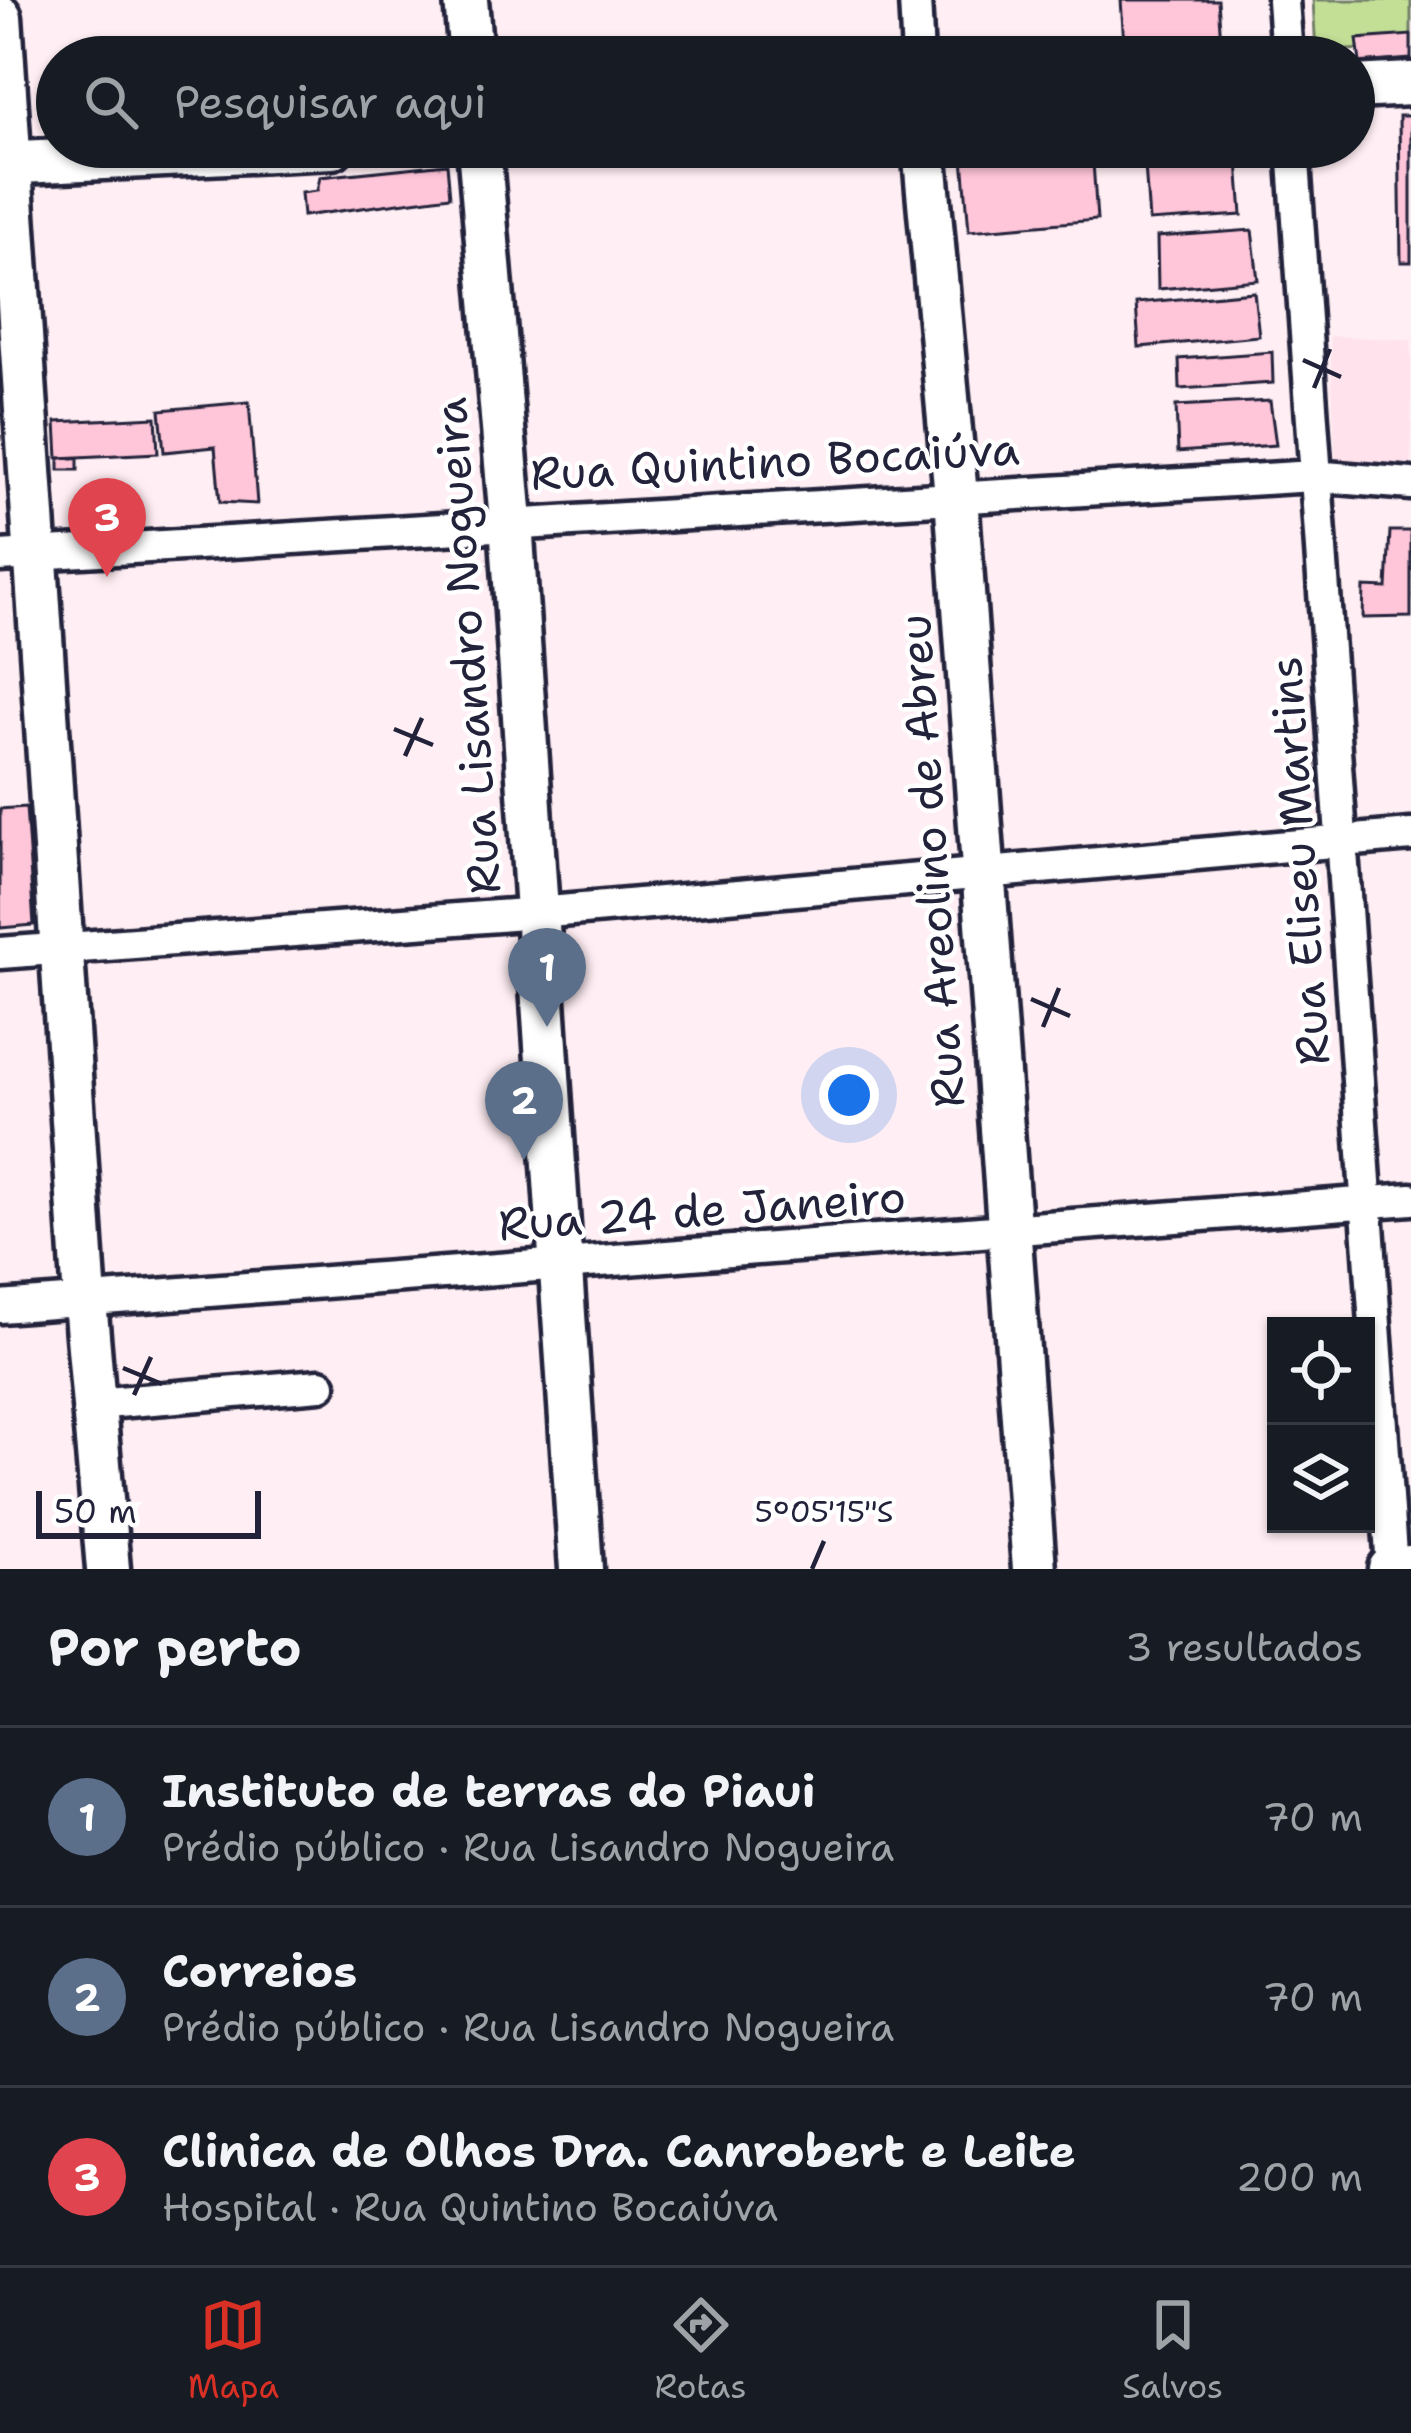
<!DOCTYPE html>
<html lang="pt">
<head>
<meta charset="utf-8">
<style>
  body { margin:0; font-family:"Shantell Sans",sans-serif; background:#242831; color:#f1f3f6 }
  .controls { position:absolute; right:36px; bottom:36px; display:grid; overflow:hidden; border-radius:0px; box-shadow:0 3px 9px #0004 }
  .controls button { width:108px; height:108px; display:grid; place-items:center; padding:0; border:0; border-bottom:3px solid #363941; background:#171b24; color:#f1f3f6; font:60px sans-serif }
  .scale { position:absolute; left:36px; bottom:30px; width:225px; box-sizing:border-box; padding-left:12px; border:6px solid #22223b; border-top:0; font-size:33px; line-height:42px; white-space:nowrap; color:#22223b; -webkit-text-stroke:9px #fff; paint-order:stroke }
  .you { position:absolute; left:849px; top:1095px; width:42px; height:42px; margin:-30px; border:9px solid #fff; border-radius:50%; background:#1a73e8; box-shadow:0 0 0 18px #1a73e833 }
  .badge { display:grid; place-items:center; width:78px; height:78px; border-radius:50%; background:#d93025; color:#fff; font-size:39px; font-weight:700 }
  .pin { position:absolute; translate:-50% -99px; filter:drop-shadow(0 3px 6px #0008) }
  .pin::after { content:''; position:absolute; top:63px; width:42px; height:36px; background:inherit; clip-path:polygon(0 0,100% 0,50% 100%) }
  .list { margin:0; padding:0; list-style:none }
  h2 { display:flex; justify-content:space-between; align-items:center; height:156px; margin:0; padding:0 48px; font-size:51px }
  h2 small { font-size:39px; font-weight:400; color:#9ea1a6 }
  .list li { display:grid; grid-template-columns:78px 1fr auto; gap:36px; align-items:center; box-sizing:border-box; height:180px; padding:0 48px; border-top:3px solid #363941 }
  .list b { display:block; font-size:45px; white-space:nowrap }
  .list p { margin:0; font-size:39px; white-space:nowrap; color:#9ea1a6 }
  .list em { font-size:39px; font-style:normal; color:#9ea1a6 }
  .icon { flex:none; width:66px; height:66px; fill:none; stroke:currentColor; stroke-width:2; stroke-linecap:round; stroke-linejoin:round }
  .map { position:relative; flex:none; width:1411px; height:1569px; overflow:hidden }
  .search { position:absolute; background:#171b24; box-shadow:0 3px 9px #0004; left:36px; right:36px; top:36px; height:132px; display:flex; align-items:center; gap:30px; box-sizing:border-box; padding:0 42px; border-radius:66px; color:#9ea1a6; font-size:45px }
  .sheet { height:696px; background:#171b24 }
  nav { display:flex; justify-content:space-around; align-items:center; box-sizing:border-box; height:168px; border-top:3px solid #363941; background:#171b24; font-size:33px; color:#9ea1a6 }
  nav a { display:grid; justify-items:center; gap:6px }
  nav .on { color:#d93025 }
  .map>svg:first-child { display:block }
  .built { fill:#ffe2eb }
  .green { fill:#c3df96; stroke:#728068; stroke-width:3 }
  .building { fill:#ffc5d8; stroke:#22223b; stroke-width:3 }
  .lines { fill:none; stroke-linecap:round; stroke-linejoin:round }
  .street-casing { stroke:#22223b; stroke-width:39 }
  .secondary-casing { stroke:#22223b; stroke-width:51 }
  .street { stroke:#fff; stroke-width:30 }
  .secondary { stroke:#fff; stroke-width:42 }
  .ticks { fill:none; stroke:#22223b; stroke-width:4.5 }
  .labels { text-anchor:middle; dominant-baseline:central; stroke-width:9; stroke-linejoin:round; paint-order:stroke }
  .street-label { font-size:45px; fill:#22223b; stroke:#fff }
  .ticks-label { font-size:30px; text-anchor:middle; fill:#22223b; stroke:#fff; stroke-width:9; stroke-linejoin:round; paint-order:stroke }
</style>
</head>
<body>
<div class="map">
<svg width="1411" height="1569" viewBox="0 0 1411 1569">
  <rect width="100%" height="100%" fill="#ffeef3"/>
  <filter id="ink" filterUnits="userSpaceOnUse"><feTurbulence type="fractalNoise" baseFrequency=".00833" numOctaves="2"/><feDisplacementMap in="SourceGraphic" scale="24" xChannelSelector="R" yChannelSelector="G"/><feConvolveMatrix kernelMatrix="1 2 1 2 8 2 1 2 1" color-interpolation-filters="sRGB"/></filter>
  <g filter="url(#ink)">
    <path class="built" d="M 1330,336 L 1411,340 L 1411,468 L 1336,465 Z"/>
    <path class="green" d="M 1313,0 L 1411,0 L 1411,46 L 1316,52 Z"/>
    <path class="building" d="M 1121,0 L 1218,0 L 1222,57 L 1125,57 Z
      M 1411,35 L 1411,59 L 1360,63 L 1357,39 Z
      M 1399,116 L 1411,116 L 1411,262 L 1401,262 Z
      M 1189,147 L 1237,147 L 1242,215 L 1149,221 L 1144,151 Z
      M 1092,148 L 1097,220 L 969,231 L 963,158 Z
      M 447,164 L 450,196 L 303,216 L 301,193 L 317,191 L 320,177 Z
      M 1252,230 L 1258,280 L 1158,289 L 1157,237 Z
      M 1254,292 L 1259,336 L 1139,347 L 1136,303 Z
      M 1272,352 L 1273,383 L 1180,389 L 1179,359 Z
      M 1270,401 L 1276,445 L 1178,452 L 1176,406 Z
      M 249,402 L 257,504 L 220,502 L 215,447 L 164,452 L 160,410 Z
      M 156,417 L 158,453 L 58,458 L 56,422 Z
      M 59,458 L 78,458 L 78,470 L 59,470 Z
      M 1390,531 L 1411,531 L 1411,617 L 1363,618 L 1364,587 L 1387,588 Z
      M 26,807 L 34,925 L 0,928 L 0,809 Z"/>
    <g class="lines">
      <g class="street-casing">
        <path id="street" d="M 915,0 L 918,57
          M 1283,0 L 1287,57
          M 1293,147 L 1392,1569
          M 0,556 L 1313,476 L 1411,484
          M 0,953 L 538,913 L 1411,835
          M 0,1307 L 1411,1199
          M 94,1404 L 320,1385"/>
      </g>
      <g class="secondary-casing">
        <path id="secondary" d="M 466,0 L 471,57
          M 0,17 L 85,1301 L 108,1569
          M 1354,87 L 1411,84
          M 479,147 L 511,522 L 581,1569
          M 924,147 L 956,496 L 1034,1569
          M 0,163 L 332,147
          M 1390,1569 L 1411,1567"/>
      </g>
      <use href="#street" class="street"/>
      <use href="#secondary" class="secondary"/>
    </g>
  </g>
  <path class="ticks" d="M 1303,360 L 1341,377M 1314,388 L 1330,349M 394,729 L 433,745M 405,756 L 422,718M 1031,999 L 1070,1016M 1043,1027 L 1059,988M 123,1368 L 162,1384M 134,1395 L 151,1357M 812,1569 L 824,1541"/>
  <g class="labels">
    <g class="street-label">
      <text transform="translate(775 461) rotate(-3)">Rua Quintino Bocaiúva</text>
      <text transform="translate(467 646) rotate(-94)">Rua Lisandro Nogueira</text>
      <text transform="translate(931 861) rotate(-94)">Rua Areolino de Abreu</text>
      <text transform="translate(1299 861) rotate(-94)">Rua Eliseu Martins</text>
      <text transform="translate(702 1210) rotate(-4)">Rua 24 de Janeiro</text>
    </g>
  </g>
  <g class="ticks-label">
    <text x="824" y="1522">5°05'15"S</text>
  </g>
</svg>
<div class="controls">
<button><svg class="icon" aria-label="locate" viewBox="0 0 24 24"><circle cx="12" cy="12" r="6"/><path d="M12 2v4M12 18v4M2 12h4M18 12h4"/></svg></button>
<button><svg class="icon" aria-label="layers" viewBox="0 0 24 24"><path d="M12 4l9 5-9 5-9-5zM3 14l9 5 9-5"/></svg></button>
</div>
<div class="scale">50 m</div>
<div class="you"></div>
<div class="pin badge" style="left:547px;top:1027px;background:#5c6f8a">1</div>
<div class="pin badge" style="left:524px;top:1160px;background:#5c6f8a">2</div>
<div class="pin badge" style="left:107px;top:577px;background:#e0444e">3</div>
<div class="search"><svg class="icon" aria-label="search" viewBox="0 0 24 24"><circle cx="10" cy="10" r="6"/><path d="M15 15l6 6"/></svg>Pesquisar aqui</div>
</div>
<section class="sheet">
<h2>Por perto<small>3 resultados</small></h2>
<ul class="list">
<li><span class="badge" style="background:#5c6f8a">1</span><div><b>Instituto de terras do Piaui</b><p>Prédio público · Rua Lisandro Nogueira</p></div><em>70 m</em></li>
<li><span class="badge" style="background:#5c6f8a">2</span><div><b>Correios</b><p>Prédio público · Rua Lisandro Nogueira</p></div><em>70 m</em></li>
<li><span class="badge" style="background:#e0444e">3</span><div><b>Clinica de Olhos Dra. Canrobert e Leite</b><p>Hospital · Rua Quintino Bocaiúva</p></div><em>200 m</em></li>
</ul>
</section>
<nav>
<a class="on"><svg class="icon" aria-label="map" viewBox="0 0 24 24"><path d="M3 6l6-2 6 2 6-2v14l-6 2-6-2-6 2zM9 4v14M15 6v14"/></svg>Mapa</a>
<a><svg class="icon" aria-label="directions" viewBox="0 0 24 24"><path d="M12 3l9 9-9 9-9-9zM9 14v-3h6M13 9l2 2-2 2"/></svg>Rotas</a>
<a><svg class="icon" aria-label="saved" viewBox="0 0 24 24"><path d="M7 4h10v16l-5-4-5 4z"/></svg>Salvos</a>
</nav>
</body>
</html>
